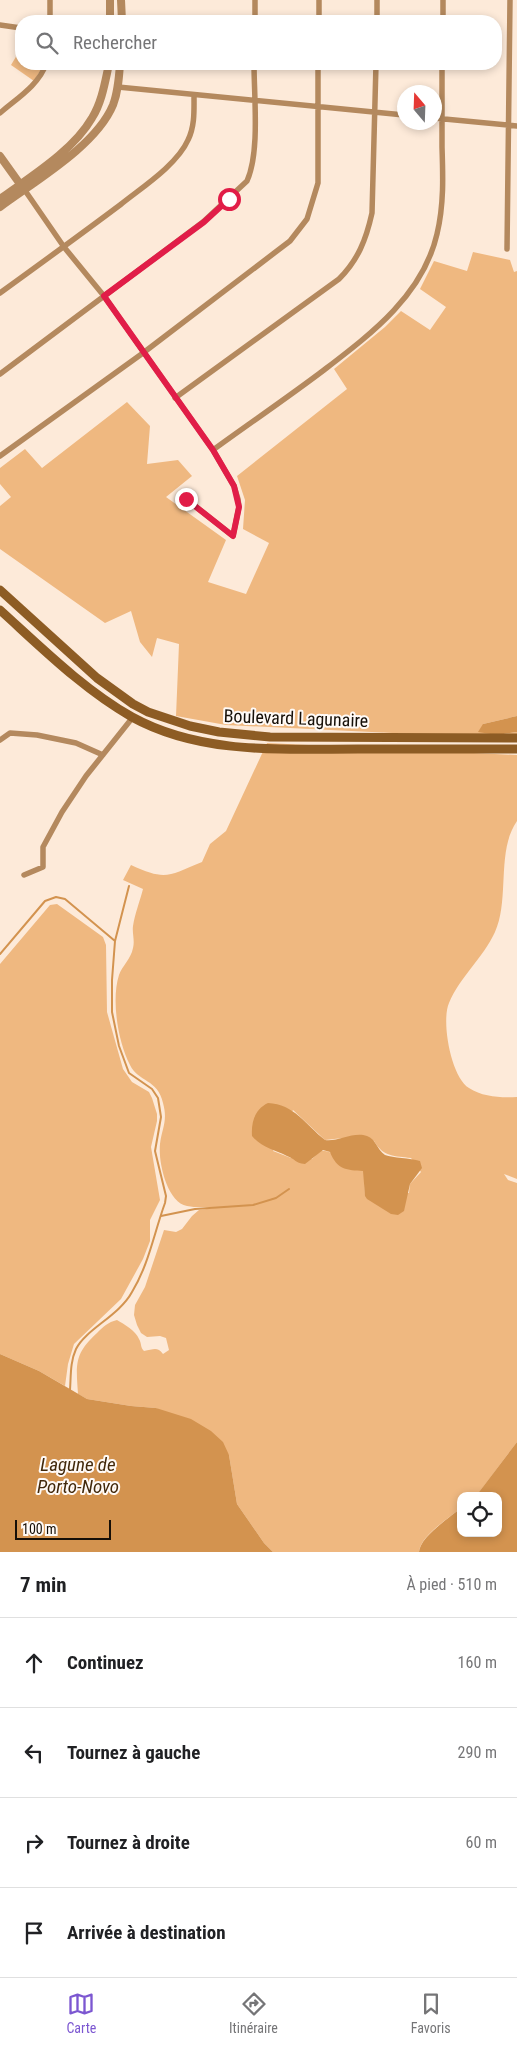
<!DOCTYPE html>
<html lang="fr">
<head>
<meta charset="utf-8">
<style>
  body { margin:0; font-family:"Roboto Condensed",sans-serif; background:#f2f2f2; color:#202124 }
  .controls { position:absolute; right:15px; bottom:15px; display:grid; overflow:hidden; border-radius:10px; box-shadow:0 2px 8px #0003 }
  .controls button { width:45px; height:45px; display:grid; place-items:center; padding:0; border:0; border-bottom:1px solid #e0e0e0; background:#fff; color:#202124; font:25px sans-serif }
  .compass { position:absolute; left:397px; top:85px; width:45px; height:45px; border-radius:50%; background:#fff; box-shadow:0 2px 8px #0003; rotate:341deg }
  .scale { position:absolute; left:15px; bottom:12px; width:96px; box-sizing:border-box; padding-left:5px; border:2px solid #160f07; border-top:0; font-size:14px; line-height:18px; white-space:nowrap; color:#160f07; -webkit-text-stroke:4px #fffaf6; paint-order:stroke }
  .stop { position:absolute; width:15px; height:15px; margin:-11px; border:4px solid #e11d48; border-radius:50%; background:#fff }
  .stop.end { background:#e11d48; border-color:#fff; box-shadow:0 1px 5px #0008 }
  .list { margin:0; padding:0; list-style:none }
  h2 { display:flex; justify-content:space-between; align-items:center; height:65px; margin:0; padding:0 20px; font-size:21px }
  h2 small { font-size:16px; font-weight:400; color:#757577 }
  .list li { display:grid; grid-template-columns:32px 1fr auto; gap:15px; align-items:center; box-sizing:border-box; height:90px; padding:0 20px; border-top:1px solid #e0e0e0 }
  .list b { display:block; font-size:19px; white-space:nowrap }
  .list em { font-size:16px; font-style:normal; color:#757577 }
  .icon { flex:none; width:28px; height:28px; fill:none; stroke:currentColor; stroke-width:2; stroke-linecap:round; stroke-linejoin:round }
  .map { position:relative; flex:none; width:517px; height:1552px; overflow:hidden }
  .search { position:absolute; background:#fff; box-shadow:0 2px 8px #0003; left:15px; right:15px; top:15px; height:55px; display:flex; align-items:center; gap:12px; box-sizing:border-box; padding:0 18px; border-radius:20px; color:#757577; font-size:19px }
  .sheet { height:425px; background:#fff }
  nav { display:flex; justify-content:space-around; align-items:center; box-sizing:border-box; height:70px; border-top:1px solid #e0e0e0; background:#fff; font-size:14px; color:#757577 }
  nav a { display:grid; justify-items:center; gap:2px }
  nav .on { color:#7c57d1 }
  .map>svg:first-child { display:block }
  .green { fill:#efb880; fill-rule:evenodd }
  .water { fill:#d3934f }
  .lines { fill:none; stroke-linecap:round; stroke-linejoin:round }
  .stream { stroke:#d3934f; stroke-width:2 }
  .minor { stroke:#b4895e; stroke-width:5.5 }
  .tertiary { stroke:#b4895e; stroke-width:8 }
  .secondary { stroke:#8d5c24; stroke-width:9 }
  .route { stroke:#e11d48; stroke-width:6 }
  .labels { text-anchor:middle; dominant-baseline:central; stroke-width:4; stroke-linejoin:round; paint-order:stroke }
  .street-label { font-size:18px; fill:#160f07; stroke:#fffaf6 }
  .water-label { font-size:19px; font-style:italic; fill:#42280a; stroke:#fffaf6 }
</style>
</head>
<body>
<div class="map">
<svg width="517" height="1552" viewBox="0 0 517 1552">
  <rect width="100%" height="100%" fill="#fdead9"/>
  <path class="green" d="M 19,33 L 21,33 L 21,64 L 42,64 L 40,71 L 34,81 L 11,65 L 17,55 Z
    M 473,252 L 510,260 L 514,272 L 517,271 L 517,716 L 483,724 L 497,735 L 517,732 L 517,739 L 226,725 L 176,716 L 179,644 L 157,638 L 152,657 L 140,642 L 131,611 L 105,623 L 0,549 L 0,506 L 11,497 L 0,484 L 0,468 L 25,449 L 42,468 L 127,402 L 150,426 L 147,464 L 178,460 L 192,476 L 166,497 L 226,540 L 208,582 L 246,594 L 269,543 L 243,529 L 245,500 L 237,476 L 347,389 L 334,369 L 385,327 L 401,311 L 430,330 L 446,307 L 420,289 L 434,261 L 467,271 Z
    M 267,743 L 517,755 L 517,821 C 496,851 510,899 495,932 C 483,958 460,977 449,1003 C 441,1021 451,1077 469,1088 C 483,1097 501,1098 517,1097 L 517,1179 L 504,1174 L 508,1180 L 517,1183 L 517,1442 L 477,1495 L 461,1496 L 461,1508 C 449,1518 420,1536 419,1552 L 273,1552 L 264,1543 L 237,1504 L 229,1455 L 156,1408 L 131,1406 L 87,1399 L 78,1394 C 76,1364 74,1354 97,1333 C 103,1327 108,1322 117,1320 C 124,1324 136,1331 139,1339 C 142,1344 140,1347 144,1351 C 153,1350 157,1346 163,1354 L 169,1350 L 166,1338 L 160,1336 L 147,1337 L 141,1333 L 137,1325 L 134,1315 L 135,1305 L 145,1287 L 164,1230 L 176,1232 L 182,1229 L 192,1216 L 199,1210 L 214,1208 C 205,1206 196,1208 187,1206 C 167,1202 158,1162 160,1144 C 162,1128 168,1121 163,1103 C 158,1079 138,1082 130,1065 C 118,1042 111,1000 119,975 C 122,966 131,959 133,948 C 135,941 132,933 133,926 C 135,913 140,901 143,889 L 123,880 L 131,865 C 166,881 168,876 202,862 L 210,844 L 226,831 ZM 293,1110 L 325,1140 L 343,1138 L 374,1141 C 383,1157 395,1156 411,1158 L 421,1172 L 410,1184 L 409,1193 L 365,1195 L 364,1171 C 355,1166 329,1148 321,1151 C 317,1153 314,1157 312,1159 L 291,1158 L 273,1151 Z
    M 57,904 L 103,937 L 106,945 L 107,1012 L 123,1069 L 132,1082 L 149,1092 L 152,1098 L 157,1114 L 157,1121 L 151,1147 L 160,1200 L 150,1220 L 150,1241 L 143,1259 L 121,1299 L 74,1344 L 68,1364 L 65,1386 L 39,1371 L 0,1354 L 0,964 L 50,905 Z"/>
  <path class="water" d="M 517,716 L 517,732 L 497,735 L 478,732 L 483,724 Z
    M 268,1103 C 294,1104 306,1125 325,1140 C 338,1142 354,1131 367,1136 C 376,1139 377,1150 385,1155 C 393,1158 410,1158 420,1161 L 422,1168 L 410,1184 L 404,1211 L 398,1215 L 391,1214 L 367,1199 L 365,1196 L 363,1171 C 347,1170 337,1170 330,1152 L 323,1150 L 305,1164 C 294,1163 296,1159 287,1156 C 274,1149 262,1148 252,1136 C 251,1122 255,1109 268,1103 Z
    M 0,1354 L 39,1371 L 87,1399 L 131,1406 L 156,1408 L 191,1419 L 211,1431 L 223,1442 L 229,1455 L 237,1504 L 264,1543 L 273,1552 L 0,1552 Z
    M 517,1442 L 517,1552 L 419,1552 C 420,1537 449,1518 461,1508 L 461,1533 L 498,1533 L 498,1496 L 476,1496 Z"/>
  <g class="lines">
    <path class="stream" d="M 0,954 L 45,901 L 56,897 L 65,899 L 115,941
      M 161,1216 L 195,1209 L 253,1205 L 276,1198 L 289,1189
      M 70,1390 C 71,1376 70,1362 76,1349 C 86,1329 119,1316 132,1292 C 149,1264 154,1233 165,1203 L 166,1196 L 155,1151 L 161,1117 L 158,1098 L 152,1089 L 129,1073 L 119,1046 L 112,1012 L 112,980 L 115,941 L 129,886"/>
    <path class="minor" d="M 50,0 L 50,21
      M 255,21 L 255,0
      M 319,21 L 319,0
      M 377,21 L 377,0
      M 443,21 L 443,0
      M 0,25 L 21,28
      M 118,87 L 404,115
      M 0,113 C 16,99 39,85 46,64
      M 434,118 L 517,126
      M 24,189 L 64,247 L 104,296 L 213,450 L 234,486 L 238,499 L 239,507 L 233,536 L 186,499
      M 507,249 L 510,0
      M 0,293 C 40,264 80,235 120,205 C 141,188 177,165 188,140 C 195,126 194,110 194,95
      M 0,374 L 203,222 L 247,181 C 260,152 254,97 254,64
      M 175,398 L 339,279 C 358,260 366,240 372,213 L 376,64
      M 213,450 C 250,423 287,398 324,370 C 371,334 423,295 437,234 C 444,205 443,176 442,147 C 442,119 442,91 442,64
      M 0,456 L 143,353 L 290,241 L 307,219 L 318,183 L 318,64
      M 0,740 L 10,733 L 37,735 L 76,743 L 103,755
      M 24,875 L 43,867 L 43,847 L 62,812 L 86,776 L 133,717"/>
    <path class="tertiary" d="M 110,0 L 110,21
      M 121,0 L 122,21
      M 0,156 L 20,184
      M 0,199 C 30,177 73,151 92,118 C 102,102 105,82 109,64
      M 0,207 C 35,181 96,146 113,105 C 118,92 119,78 120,64"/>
    <path class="secondary" d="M 0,590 L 97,678 L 133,704 L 148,712 L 190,726 L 219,732 L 270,737 L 517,738
      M 0,610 C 42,648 83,689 132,717 C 201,755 283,749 358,749 C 411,749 464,749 517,749"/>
  </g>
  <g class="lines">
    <path class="route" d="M 186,499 L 233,536 L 239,507 L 234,486 L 213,450 L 104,296 L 204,222 L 229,199"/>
  </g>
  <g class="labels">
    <g class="street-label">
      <text transform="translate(296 718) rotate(2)">Boulevard Lagunaire</text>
    </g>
    <g class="water-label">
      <text x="78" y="1464">Lagune de<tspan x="78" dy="22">Porto-Novo</tspan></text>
    </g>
  </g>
</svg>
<div class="controls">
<button><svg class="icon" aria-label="locate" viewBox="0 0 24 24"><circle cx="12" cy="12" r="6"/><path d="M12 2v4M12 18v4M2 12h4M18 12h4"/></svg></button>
</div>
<svg class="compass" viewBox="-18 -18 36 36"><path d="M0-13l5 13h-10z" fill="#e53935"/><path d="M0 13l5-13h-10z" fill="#757577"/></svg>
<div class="scale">100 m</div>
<div class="stop" style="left:229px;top:199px"></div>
<div class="stop end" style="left:186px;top:499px"></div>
<div class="search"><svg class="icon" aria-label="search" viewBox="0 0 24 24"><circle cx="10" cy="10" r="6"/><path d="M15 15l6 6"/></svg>Rechercher</div>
</div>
<section class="sheet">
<h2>7 min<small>À pied · 510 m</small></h2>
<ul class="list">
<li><svg class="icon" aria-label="ahead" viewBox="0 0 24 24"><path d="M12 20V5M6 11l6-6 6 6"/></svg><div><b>Continuez</b></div><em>160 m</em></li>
<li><svg class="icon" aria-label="left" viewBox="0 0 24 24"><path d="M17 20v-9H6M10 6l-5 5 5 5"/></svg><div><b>Tournez à gauche</b></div><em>290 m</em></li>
<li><svg class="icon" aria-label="right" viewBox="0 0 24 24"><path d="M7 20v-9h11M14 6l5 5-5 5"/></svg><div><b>Tournez à droite</b></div><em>60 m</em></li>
<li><svg class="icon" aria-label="arrive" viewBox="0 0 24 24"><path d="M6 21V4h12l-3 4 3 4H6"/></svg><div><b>Arrivée à destination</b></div></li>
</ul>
</section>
<nav>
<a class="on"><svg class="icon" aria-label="map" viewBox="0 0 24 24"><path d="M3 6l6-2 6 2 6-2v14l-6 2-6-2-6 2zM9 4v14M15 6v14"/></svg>Carte</a>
<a><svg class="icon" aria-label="directions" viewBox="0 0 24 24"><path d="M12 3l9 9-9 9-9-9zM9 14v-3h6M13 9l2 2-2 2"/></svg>Itinéraire</a>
<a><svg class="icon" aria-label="saved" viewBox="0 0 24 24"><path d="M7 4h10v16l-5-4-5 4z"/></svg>Favoris</a>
</nav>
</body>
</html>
